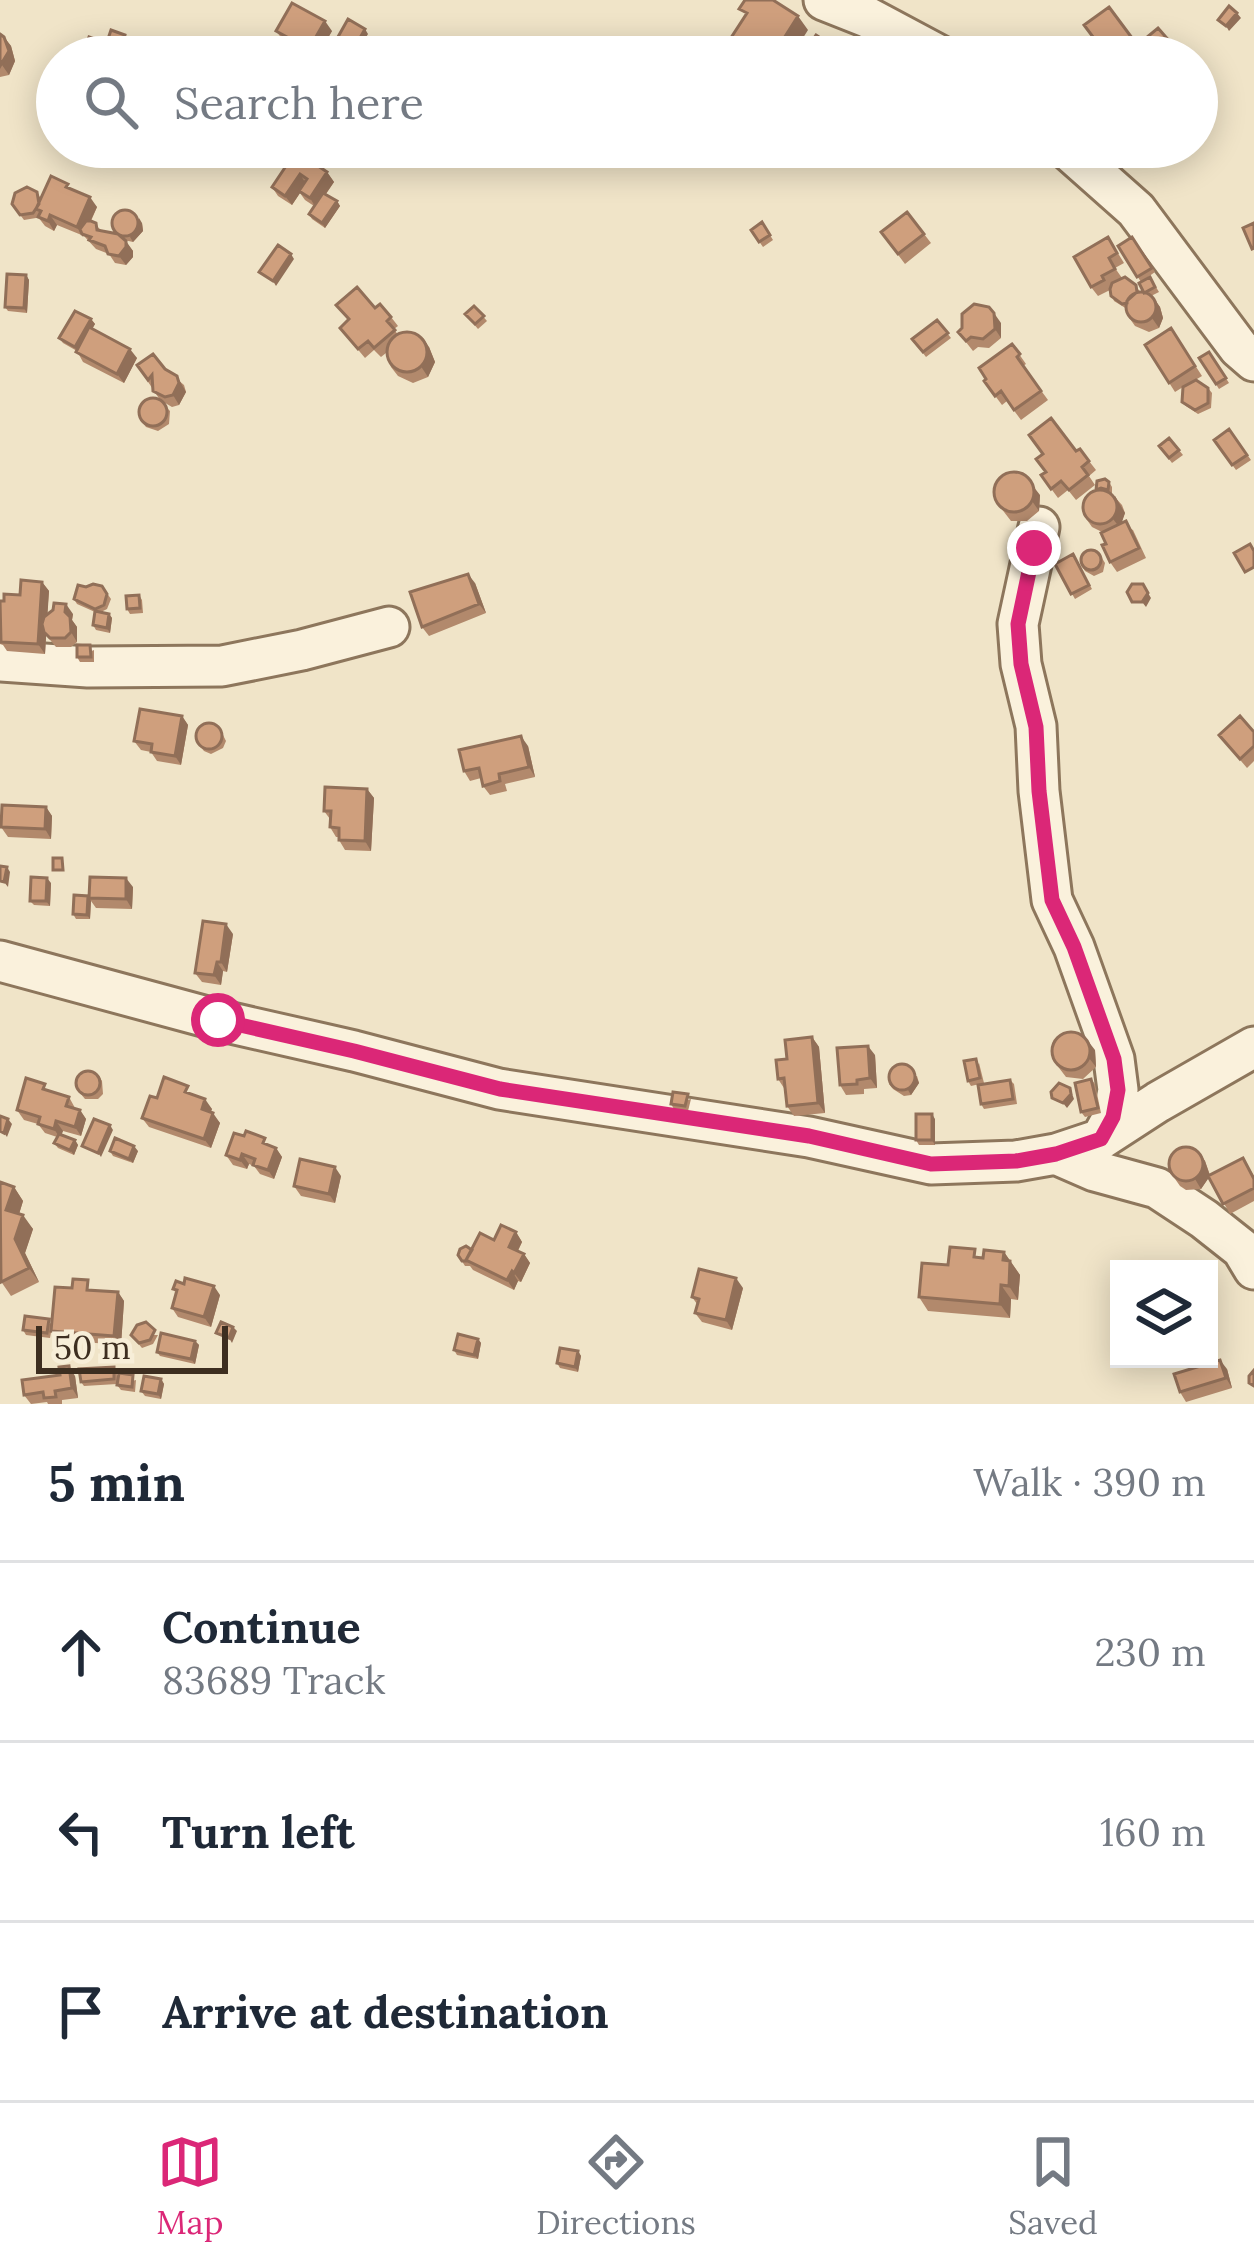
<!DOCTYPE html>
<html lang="en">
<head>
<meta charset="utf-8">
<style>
  body { margin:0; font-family:Lora,serif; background:#f6f6f7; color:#1f2937 }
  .controls { position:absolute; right:36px; bottom:36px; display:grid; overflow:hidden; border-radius:0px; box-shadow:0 6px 30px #0003 }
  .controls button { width:108px; height:108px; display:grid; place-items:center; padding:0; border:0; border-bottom:3px solid #e0e1e3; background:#fff; color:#1f2937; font:60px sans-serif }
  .scale { position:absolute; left:36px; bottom:30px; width:192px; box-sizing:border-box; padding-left:12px; border:6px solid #3d2e20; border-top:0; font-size:33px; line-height:42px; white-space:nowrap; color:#3d2e20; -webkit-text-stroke:9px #f7eed8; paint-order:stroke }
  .stop { position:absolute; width:36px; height:36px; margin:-27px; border:9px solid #db2777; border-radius:50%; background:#fff }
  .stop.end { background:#db2777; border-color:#fff; box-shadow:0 3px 12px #0008 }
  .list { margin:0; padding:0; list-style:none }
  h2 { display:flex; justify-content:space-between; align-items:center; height:156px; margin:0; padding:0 48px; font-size:51px }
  h2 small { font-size:39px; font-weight:400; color:#747a83 }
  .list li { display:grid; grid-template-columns:78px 1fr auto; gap:36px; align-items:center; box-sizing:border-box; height:180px; padding:0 48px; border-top:3px solid #e0e1e3 }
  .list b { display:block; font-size:45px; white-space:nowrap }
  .list p { margin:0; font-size:39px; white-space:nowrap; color:#747a83 }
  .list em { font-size:39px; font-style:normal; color:#747a83 }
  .icon { flex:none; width:66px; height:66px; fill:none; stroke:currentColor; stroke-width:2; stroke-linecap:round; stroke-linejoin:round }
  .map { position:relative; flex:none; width:1254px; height:1404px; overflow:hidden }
  .search { position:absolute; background:#fff; box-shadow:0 6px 30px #0003; left:36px; right:36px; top:36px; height:132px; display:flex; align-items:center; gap:30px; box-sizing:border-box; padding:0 42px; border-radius:66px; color:#747a83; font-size:45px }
  .sheet { height:696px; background:#fff }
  nav { display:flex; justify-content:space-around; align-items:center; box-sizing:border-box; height:168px; border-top:3px solid #e0e1e3; background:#fff; font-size:33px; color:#747a83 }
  nav a { display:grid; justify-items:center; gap:6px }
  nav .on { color:#db2777 }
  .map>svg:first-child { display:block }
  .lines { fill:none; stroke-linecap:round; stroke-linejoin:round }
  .minor-casing { stroke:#8d765c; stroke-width:45 }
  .minor { stroke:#faf1dc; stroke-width:39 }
  .wall { fill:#b2896c }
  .shaded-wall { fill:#916f58 }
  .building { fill:#cf9f7d; stroke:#916f58; stroke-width:3 }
  .route { stroke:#db2777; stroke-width:15 }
</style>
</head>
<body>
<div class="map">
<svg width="1254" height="1404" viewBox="0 0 1254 1404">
  <rect width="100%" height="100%" fill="#f0e4c8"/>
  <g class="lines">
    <g class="minor-casing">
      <path id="minor" d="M 824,0 L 867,17 L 942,57
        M 1065,147 L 1136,210 L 1239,348 L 1254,361
        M 1039,527 L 1018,624 L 1021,664 L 1036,726 L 1039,791 L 1052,900 L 1074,947 L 1114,1059 L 1118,1090 L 1113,1117 L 1101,1139
        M 0,661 L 88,667 L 222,666 L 302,650 L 389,627
        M 0,961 L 218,1020 L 354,1051 L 499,1089 L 809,1137 L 931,1164 L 1016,1161 L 1056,1154 L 1101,1139 L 1158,1102 L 1254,1047
        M 1056,1154 L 1095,1171 L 1157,1188 L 1204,1219 L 1242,1249 L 1254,1269"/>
    </g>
    <use href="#minor" class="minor"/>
  </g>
  <path class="wall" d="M 1109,7 L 1144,55 L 1142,57 L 1108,57 Z
    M 276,31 L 332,31 L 317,57 L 313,57 L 283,40 Z
    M 0,34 L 4,37 L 11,46 L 15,61 L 9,75 L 0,77 Z
    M 776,147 L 803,147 L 804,149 L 791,162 Z
    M 296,151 L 327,172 L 334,182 L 326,194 L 337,201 L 340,206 L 325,228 L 312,219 L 309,214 L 314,206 L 305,200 L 300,193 L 292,205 L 278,196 L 272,187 Z
    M 72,189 L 97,207 L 91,221 L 101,230 L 116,234 L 142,223 L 143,231 L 133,242 L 124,240 L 133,251 L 133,257 L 126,265 L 115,263 L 109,254 L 96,249 L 84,236 L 57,225 L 54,231 L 45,226 L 38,217 L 39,214 L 36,218 L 24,220 L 12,204 L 37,192 L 41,199 Z
    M 907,212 L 931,243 L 905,264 L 881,232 Z
    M 762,222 L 773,240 L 763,247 L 751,230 Z
    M 1108,237 L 1124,263 L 1115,268 L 1122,278 L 1139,290 L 1140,292 L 1143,292 L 1141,282 L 1118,246 L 1132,237 L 1155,272 L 1141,282 L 1150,277 L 1159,292 L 1151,296 L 1160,307 L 1163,318 L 1159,328 L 1149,332 L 1135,326 L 1128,316 L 1127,309 L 1114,301 L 1110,290 L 1098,296 L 1091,287 Z
    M 26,275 L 29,280 L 27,313 L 8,311 L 5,307 Z
    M 336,305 L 375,308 L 391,317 L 398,326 L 394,329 L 398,335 L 429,347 L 435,362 L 428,377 L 413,383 L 398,376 L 391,367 L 386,353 L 381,357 L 374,350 L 365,358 L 340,328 L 348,320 Z
    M 474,306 L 487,321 L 478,329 L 465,314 Z
    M 91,319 L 95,324 L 92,329 L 137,358 L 124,383 L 83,362 L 77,351 L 63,343 L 59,338 Z
    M 937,320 L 951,338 L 926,357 L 912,339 Z
    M 1001,323 L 1001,338 L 989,348 L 978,347 L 973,351 L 958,332 Z
    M 1171,328 L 1202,376 L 1187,385 L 1208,388 L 1212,393 L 1211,408 L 1198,414 L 1186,406 L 1182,402 L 1183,387 L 1175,392 L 1145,345 Z
    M 1012,344 L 1026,364 L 1023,366 L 1048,400 L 1021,420 L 1007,401 L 1002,405 L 984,381 Z
    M 1209,352 L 1229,383 L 1219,389 L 1199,358 Z
    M 137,365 L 165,369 L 184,385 L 186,392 L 179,405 L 172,407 L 160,400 Z
    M 166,407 L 170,411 L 169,424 L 158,431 L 146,427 L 143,423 Z
    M 1229,429 L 1251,460 L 1236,470 L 1214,440 Z
    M 1169,438 L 1183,455 L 1172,463 L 1159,446 Z
    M 1076,451 L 1089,461 L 1096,470 L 1089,476 L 1095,485 L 1076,500 L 1068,490 L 1058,498 L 1041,475 Z
    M 1109,482 L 1112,487 L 1112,494 L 1122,505 L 1125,513 L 1121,523 L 1133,530 L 1146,558 L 1117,572 L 1110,562 L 1102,532 L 1092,527 L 1085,517 L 1097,490 Z
    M 1040,495 L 1039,511 L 1027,521 L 1011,521 L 994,499 Z
    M 1097,550 L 1105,563 L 1103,572 L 1094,576 L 1085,571 L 1082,566 Z
    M 1073,554 L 1092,589 L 1075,599 L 1055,564 Z
    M 42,582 L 49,591 L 47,615 L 73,614 L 72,620 L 77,627 L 77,642 L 71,647 L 56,647 L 46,635 L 45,654 L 7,651 L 3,645 L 0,644 L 0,601 L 20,595 Z
    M 475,583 L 486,613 L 429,636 L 422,627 Z
    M 102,586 L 111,599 L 107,609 L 101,612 L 109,614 L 112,618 L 110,633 L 96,630 L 93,625 L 95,612 L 77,604 L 74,599 L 86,587 Z
    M 139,595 L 142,600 L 143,613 L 130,614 L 127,609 Z
    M 94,650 L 94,662 L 80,662 L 77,657 Z
    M 182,716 L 188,725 L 181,765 L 157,761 L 151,752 L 141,750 L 134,741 Z
    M 220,729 L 226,741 L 223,748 L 211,754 L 204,751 L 196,741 Z
    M 1254,732 L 1254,761 L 1247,768 L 1219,735 Z
    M 528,746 L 535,777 L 505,784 L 507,791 L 490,795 L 483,786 L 481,778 L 470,781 L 464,771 Z
    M 367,789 L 374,798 L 371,851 L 345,850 L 339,840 L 339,837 L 336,837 L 330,827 L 330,819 L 324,811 Z
    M 46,807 L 52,816 L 51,839 L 8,837 L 1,827 Z
    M 51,883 L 50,906 L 34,905 L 30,901 Z
    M 133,887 L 132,909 L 96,908 L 91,901 L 90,919 L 76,919 L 73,914 L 88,896 Z
    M 233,934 L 227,972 L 223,971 L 221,985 L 202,982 L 195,973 Z
    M 812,1037 L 819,1047 L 825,1113 L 794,1116 L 787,1106 L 784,1088 L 778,1079 L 787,1059 Z
    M 1095,1050 L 1096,1067 L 1083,1079 L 1066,1077 L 1053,1060 Z
    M 875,1055 L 877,1088 L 864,1089 L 864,1094 L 846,1095 L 840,1085 Z
    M 979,1063 L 984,1083 L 971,1086 L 968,1081 Z
    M 99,1076 L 102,1081 L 103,1094 L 98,1099 L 85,1099 L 80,1093 Z
    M 917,1076 L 919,1083 L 911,1095 L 904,1096 L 893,1089 L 889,1084 Z
    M 1091,1079 L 1095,1084 L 1101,1113 L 1085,1117 L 1081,1112 Z
    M 1010,1080 L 1014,1084 L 1017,1104 L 984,1109 L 981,1104 Z
    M 50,1091 L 69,1097 L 75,1108 L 80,1110 L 86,1119 L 81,1136 L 63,1131 L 61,1135 L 75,1140 L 78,1145 L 74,1155 L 58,1148 L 54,1143 L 57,1137 L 45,1133 L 38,1124 L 24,1120 L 17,1110 Z
    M 194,1095 L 212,1109 L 210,1112 L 220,1123 L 211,1148 L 149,1127 L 142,1118 L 157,1098 Z
    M 691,1099 L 688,1111 L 674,1109 L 671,1104 Z
    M 935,1119 L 935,1145 L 919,1145 L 916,1140 Z
    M 271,1146 L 276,1148 L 282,1157 L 274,1179 L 260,1174 L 254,1166 L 249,1164 L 247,1169 L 233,1165 L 226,1155 Z
    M 110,1151 L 138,1151 L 133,1163 L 113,1156 Z
    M 1199,1152 L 1205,1161 L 1210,1175 L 1243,1158 L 1254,1176 L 1254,1201 L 1230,1214 L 1209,1177 L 1201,1189 L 1186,1190 L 1180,1186 L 1173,1176 Z
    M 341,1176 L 335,1203 L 301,1196 L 294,1186 Z
    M 14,1187 L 23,1201 L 19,1214 L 33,1229 L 25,1253 L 39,1282 L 11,1296 L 0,1280 Z
    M 516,1232 L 522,1242 L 518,1251 L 524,1254 L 530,1263 L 521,1282 L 518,1281 L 514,1290 L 473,1270 L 470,1266 L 465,1266 L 458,1255 Z
    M 1004,1252 L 1020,1275 L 1018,1300 L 1011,1299 L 1010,1318 L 928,1311 L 919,1297 L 948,1265 Z
    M 743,1288 L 732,1330 L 702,1322 L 695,1313 L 697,1304 L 692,1297 Z
    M 173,1289 L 220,1295 L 211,1327 L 178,1317 L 172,1308 L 176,1293 Z
    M 95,1290 L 118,1292 L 124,1301 L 121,1345 L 58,1340 L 51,1331 L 52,1327 L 50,1338 L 26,1335 L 23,1330 L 52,1323 Z
    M 131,1335 L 158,1335 L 153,1344 L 142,1348 Z
    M 478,1339 L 481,1343 L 478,1359 L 457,1355 L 454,1350 Z
    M 195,1341 L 199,1345 L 195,1364 L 160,1356 L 157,1352 Z
    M 578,1351 L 581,1356 L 578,1372 L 560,1368 L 557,1363 Z
    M 1227,1369 L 1232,1388 L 1186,1402 L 1180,1392 Z
    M 117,1372 L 117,1384 L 84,1386 L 81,1382 Z
    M 75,1376 L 78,1398 L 62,1400 L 62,1404 L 48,1404 L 47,1402 L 31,1404 L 24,1395 Z
    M 161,1379 L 164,1384 L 161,1399 L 145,1396 L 141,1391 Z
    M 136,1380 L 135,1392 L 121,1390 L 117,1385 Z"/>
  <path class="shaded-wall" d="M 1237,13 L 1241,18 L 1229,31 L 1226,26 Z
    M 798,16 L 808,30 L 791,57 L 772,57 Z
    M 325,21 L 332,31 L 317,57 L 315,57 L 309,49 Z
    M 365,29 L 368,34 L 355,57 L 353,57 L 351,54 Z
    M 4,37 L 11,46 L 15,61 L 9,75 L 2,65 Z
    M 831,45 L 834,50 L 829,57 L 823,57 Z
    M 327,172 L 334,182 L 316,208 L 310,198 Z
    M 300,174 L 306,184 L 292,205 L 285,196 Z
    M 90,197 L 97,207 L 83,237 L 77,227 Z
    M 337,201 L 340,206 L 325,228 L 322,223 Z
    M 50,215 L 57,225 L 54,231 L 48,221 Z
    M 139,218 L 142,223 L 143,231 L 133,242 L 130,237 Z
    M 126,241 L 133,251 L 133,257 L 126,265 L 119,256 Z
    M 291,254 L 294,259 L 276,286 L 273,281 Z
    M 26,275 L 29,280 L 27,313 L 24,308 Z
    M 1154,298 L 1160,307 L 1163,318 L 1159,328 L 1152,318 Z
    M 994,313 L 1001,323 L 1001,338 L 995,329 Z
    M 91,319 L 95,324 L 79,352 L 75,347 Z
    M 423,338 L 429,347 L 435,362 L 428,377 L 422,368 Z
    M 130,349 L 137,358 L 124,383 L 117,374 Z
    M 177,376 L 186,392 L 179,405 L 173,395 Z
    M 1033,486 L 1040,495 L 1039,511 L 1032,501 Z
    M 1115,496 L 1125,513 L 1120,528 L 1113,519 Z
    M 468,574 L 475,583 L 486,613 L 479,604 Z
    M 42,582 L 49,591 L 45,654 L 38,644 Z
    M 1148,593 L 1151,598 L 1146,607 L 1142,602 Z
    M 66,604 L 73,614 L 72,620 L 77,627 L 77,642 L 71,632 L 65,612 Z
    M 109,614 L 112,618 L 110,633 L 107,628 Z
    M 182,716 L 188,725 L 181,765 L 175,756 Z
    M 521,736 L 528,746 L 535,777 L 529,767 Z
    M 367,789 L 374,798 L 371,851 L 365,841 Z
    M 46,807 L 52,816 L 51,839 L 45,829 Z
    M 7,867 L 10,872 L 8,887 L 4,882 Z
    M 47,878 L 51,883 L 50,906 L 46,901 Z
    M 126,878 L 133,887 L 132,909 L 126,899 Z
    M 88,896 L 91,901 L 90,919 L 87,915 Z
    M 226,924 L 233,934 L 227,972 L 221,962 Z
    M 217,962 L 223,971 L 221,985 L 214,975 Z
    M 812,1037 L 819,1047 L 825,1113 L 818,1103 Z
    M 1088,1041 L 1095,1050 L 1096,1067 L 1089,1058 Z
    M 868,1046 L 875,1055 L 877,1088 L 870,1078 Z
    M 914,1071 L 919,1083 L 911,1095 L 908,1090 Z
    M 1070,1088 L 1074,1099 L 1067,1108 L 1063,1103 Z
    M 205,1099 L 212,1109 L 208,1119 L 202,1109 Z
    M 80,1110 L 86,1119 L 81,1136 L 75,1127 Z
    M 213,1113 L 220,1123 L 211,1148 L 204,1139 Z
    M 932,1114 L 935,1119 L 935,1145 L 932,1140 Z
    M 8,1119 L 12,1124 L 7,1137 L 4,1133 Z
    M 56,1121 L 63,1131 L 60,1138 L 54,1129 Z
    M 110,1125 L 113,1130 L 101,1157 L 98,1153 Z
    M 75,1140 L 78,1145 L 74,1155 L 70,1150 Z
    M 134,1146 L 138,1151 L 133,1163 L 129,1159 Z
    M 276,1148 L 282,1157 L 274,1179 L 268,1170 Z
    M 1199,1152 L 1205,1161 L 1210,1176 L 1201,1189 L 1195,1179 Z
    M 242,1154 L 249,1164 L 247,1169 L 240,1160 Z
    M 335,1167 L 341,1176 L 335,1203 L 329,1194 Z
    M 14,1187 L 23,1201 L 16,1224 L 6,1210 Z
    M 23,1215 L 33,1229 L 25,1253 L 39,1282 L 29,1268 L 15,1239 Z
    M 516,1232 L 522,1242 L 515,1256 L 509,1247 Z
    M 1004,1252 L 1020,1275 L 1018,1300 L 1009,1286 L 1003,1260 Z
    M 524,1254 L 530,1263 L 521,1282 L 514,1273 Z
    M 512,1271 L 518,1281 L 514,1290 L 507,1280 Z
    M 736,1278 L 743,1288 L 732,1330 L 726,1320 Z
    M 1001,1285 L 1011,1299 L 1010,1318 L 1000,1304 Z
    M 214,1286 L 220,1295 L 211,1327 L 204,1317 Z
    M 118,1292 L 124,1301 L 121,1345 L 114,1336 Z
    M 233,1327 L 237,1331 L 232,1343 L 229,1338 Z
    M 478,1339 L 481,1343 L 478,1359 L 474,1355 Z
    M 195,1341 L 199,1345 L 195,1364 L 191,1359 Z
    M 578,1351 L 581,1356 L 578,1372 L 575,1367 Z
    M 1220,1360 L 1227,1369 L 1232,1388 L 1226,1378 Z
    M 69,1366 L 75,1376 L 78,1398 L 72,1388 Z
    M 161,1379 L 164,1384 L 161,1399 L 158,1394 Z"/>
  <path class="building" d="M 745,0 L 773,0 L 798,16 L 772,57 L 742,57 L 725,47 L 747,13 L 739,9 Z
    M 292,3 L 325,21 L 309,49 L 276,31 Z
    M 1229,6 L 1237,13 L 1226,26 L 1218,20 Z
    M 1109,7 L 1138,46 L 1122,57 L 1108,57 L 1084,25 Z
    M 348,19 L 365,29 L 351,54 L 334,44 Z
    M 1158,28 L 1178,51 L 1170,57 L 1162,57 L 1146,38 Z
    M 111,30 L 125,35 L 123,43 L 153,53 L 152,57 L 102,57 Z
    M 0,34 L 4,37 L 9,51 L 0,66 Z
    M 816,35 L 831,45 L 823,57 L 801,57 Z
    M 89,37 L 103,42 L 97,57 L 82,57 Z
    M 337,50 L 349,57 L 320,57 L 323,52 Z
    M 859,50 L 865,57 L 851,57 Z
    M 777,147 L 798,147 L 788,157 Z
    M 296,151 L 327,172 L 310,198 L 299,191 L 307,179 L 300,174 L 285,196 L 272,187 Z
    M 51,176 L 68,184 L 66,187 L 90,197 L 77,227 L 50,215 L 48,221 L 38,217 L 41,211 L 36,209 Z
    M 27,187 L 37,192 L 39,204 L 33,213 L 20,215 L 12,204 L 15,193 Z
    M 323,193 L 337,201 L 322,223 L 309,214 Z
    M112 223a13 13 0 1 1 26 0a13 13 0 1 1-26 0Z
    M 907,212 L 924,234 L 898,254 L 881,232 Z
    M 86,221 L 91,221 L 96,223 L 97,230 L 118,234 L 126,241 L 126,247 L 119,256 L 108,254 L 105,246 L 89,240 L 91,237 L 82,234 L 80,229 Z
    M 762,222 L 770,235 L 759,242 L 751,230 Z
    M 1254,223 L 1254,248 L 1252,249 L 1243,228 Z
    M 1108,237 L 1117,253 L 1109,258 L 1115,269 L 1102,276 L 1104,280 L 1091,287 L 1074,257 Z
    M 1132,237 L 1152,268 L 1137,277 L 1118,246 Z
    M 278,245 L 291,254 L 273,281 L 259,272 Z
    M 7,274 L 26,275 L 24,308 L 5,307 Z
    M 1125,277 L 1136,285 L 1137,292 L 1127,301 L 1127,303 L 1122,304 L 1111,296 L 1110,289 L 1112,283 Z
    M 1150,277 L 1155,287 L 1144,293 L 1139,283 Z
    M 357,287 L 375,308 L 380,304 L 391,317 L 387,321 L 395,330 L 374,348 L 368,341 L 358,349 L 340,328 L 349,319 L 336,305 Z
    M1126 307a15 15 0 1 1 30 0a15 15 0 1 1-30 0Z
    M 974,304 L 989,307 L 994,313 L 995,329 L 983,339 L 971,337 L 966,341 L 958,332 L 962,328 L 962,314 Z
    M 474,306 L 484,316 L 475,324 L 465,314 Z
    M 75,311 L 91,319 L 75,347 L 59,338 Z
    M 937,320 L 948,333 L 923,352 L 912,339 Z
    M 89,327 L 130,349 L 117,374 L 76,352 Z
    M 1171,328 L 1195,366 L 1169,383 L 1145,345 Z
    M387 352a20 20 0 1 1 40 0a20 20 0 1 1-40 0Z
    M 1012,344 L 1020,354 L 1017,357 L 1041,391 L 1014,410 L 1001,391 L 995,396 L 984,381 L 986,379 L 979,368 Z
    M 1209,352 L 1226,378 L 1216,384 L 1199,358 Z
    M 153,354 L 165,369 L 177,376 L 179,383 L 173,395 L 165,397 L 153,391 L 152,375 L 148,380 L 137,365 Z
    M 1196,380 L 1208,388 L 1208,403 L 1195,410 L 1182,402 L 1183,387 Z
    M139 412a14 14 0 1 1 28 0a14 14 0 1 1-28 0Z
    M 1051,418 L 1076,451 L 1080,449 L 1089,461 L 1082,467 L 1088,475 L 1069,490 L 1061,481 L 1051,489 L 1041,475 L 1046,472 L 1036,459 L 1043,454 L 1029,435 Z
    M 1229,429 L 1247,455 L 1232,465 L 1214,440 Z
    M 1169,438 L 1179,450 L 1169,458 L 1159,446 Z
    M994 492a20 20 0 1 1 40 0a20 20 0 1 1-40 0Z
    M 1105,479 L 1109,482 L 1108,490 L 1101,488 L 1096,490 L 1097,481 Z
    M1083 507a17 17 0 1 1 34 0a17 17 0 1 1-34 0Z
    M 1126,521 L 1139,548 L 1110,562 L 1102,545 L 1106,544 L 1101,533 Z
    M 1250,544 L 1254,551 L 1254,567 L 1245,572 L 1234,553 Z
    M1081 560a10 10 0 1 1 20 0a10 10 0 1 1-20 0Z
    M 1073,554 L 1089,585 L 1071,594 L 1055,564 Z
    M 468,574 L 479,604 L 422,627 L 410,592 Z
    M 21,580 L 42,582 L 38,644 L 1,642 L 0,601 L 4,601 L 4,594 L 20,595 Z
    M 93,584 L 102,586 L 107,594 L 104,605 L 95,609 L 74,599 L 78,585 L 86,587 Z
    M 1132,584 L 1143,584 L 1148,593 L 1142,602 L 1132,602 L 1127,592 Z
    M 139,595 L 140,608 L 127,609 L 126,596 Z
    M 54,603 L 66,604 L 65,612 L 70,617 L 71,632 L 65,638 L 50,638 L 44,632 L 42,624 L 44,617 L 53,610 Z
    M 95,611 L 109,614 L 107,628 L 93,625 Z
    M 77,645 L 90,645 L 91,657 L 77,657 Z
    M 140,709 L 182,716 L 175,756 L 151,752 L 152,744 L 134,741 Z
    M 1240,716 L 1254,732 L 1254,746 L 1240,759 L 1219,735 Z
    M196 736a13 13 0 1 1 26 0a13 13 0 1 1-26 0Z
    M 521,736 L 529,767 L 499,774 L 500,781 L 483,786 L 479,768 L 464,771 L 459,750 Z
    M 325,787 L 367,789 L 365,841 L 339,840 L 339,828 L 330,827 L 331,811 L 324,811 Z
    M 2,805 L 46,807 L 45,829 L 1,827 Z
    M 53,858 L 62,858 L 63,870 L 53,870 Z
    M 0,866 L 7,867 L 4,882 L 0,881 Z
    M 31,877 L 47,878 L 46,901 L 30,901 Z
    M 90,877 L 126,878 L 126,899 L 89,898 Z
    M 74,895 L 88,896 L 87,915 L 73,914 Z
    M 203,921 L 226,924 L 221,962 L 217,962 L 214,975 L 195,973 Z
    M1052 1051a19 19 0 1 1 38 0a19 19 0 1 1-38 0Z
    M 812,1037 L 818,1103 L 787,1106 L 784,1078 L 778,1079 L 776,1060 L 787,1059 L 785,1040 Z
    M 868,1046 L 870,1078 L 857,1080 L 857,1084 L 840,1085 L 837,1048 Z
    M 976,1059 L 980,1078 L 968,1081 L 964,1061 Z
    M889 1077a13 13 0 1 1 26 0a13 13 0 1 1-26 0Z
    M76 1083a12 12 0 1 1 24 0a12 12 0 1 1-24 0Z
    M 164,1077 L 188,1086 L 185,1092 L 205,1099 L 202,1109 L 213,1113 L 204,1139 L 142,1118 L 150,1096 L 157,1098 Z
    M 26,1078 L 45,1084 L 43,1089 L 69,1097 L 66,1106 L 80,1110 L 75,1127 L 56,1121 L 54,1129 L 38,1124 L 40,1117 L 17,1110 Z
    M 1091,1079 L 1098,1108 L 1081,1112 L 1075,1083 Z
    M 1010,1080 L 1013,1099 L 981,1104 L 978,1085 Z
    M 1059,1083 L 1070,1088 L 1071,1094 L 1063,1103 L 1052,1098 L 1051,1092 Z
    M 673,1092 L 688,1094 L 685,1106 L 671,1104 Z
    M 916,1114 L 932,1114 L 932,1140 L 916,1140 Z
    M 0,1116 L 8,1119 L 4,1133 L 0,1131 Z
    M 94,1119 L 110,1125 L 98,1153 L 82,1146 Z
    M 246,1131 L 265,1138 L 263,1143 L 276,1148 L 268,1170 L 253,1165 L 255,1159 L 242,1154 L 240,1160 L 226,1155 L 234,1133 L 244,1136 Z
    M 59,1134 L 75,1140 L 70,1150 L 54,1143 Z
    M 115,1138 L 134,1146 L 129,1159 L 110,1151 Z
    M1169 1164a17 17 0 1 1 34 0a17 17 0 1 1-34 0Z
    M 1243,1158 L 1254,1179 L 1254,1188 L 1223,1204 L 1208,1176 Z
    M 300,1159 L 335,1167 L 329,1194 L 294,1186 Z
    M 0,1182 L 14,1187 L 6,1210 L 23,1215 L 15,1239 L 29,1268 L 1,1282 Z
    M 501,1225 L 516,1232 L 509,1247 L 524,1254 L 514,1273 L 512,1271 L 507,1280 L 466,1260 L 480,1233 L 494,1240 Z
    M 466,1246 L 472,1250 L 466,1260 L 468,1261 L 462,1261 L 458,1255 L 460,1249 Z
    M 950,1247 L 975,1249 L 974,1257 L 983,1258 L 984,1250 L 1004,1252 L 1003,1260 L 1010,1261 L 1009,1286 L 1001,1285 L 1000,1304 L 919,1297 L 922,1263 L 948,1265 Z
    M 699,1269 L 736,1278 L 726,1320 L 695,1313 L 699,1299 L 692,1297 Z
    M 185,1278 L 214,1286 L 204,1317 L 172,1308 L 177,1290 L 173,1289 L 176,1281 L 184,1284 Z
    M 73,1279 L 88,1280 L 87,1290 L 118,1292 L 114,1336 L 51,1331 L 55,1287 L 72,1288 Z
    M 25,1316 L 49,1319 L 47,1333 L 23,1330 Z
    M 146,1322 L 155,1330 L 150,1340 L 139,1343 L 131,1335 L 137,1325 Z
    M 221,1322 L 233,1327 L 229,1338 L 216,1333 Z
    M 161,1333 L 195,1341 L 191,1359 L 157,1352 Z
    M 458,1334 L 478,1339 L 474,1355 L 454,1350 Z
    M 560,1348 L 578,1351 L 575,1367 L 557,1363 Z
    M 1220,1360 L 1226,1378 L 1180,1392 L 1174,1374 Z
    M 69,1366 L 72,1388 L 55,1391 L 56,1397 L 44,1398 L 43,1392 L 24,1395 L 22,1380 L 60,1375 L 59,1367 Z
    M 114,1367 L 114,1379 L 81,1382 L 79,1369 Z
    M 1254,1370 L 1254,1386 L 1249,1383 L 1249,1376 Z
    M 119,1373 L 133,1375 L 132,1387 L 117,1385 Z
    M 144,1376 L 161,1379 L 158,1394 L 141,1391 Z"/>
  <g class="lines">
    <path class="route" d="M 218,1020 L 354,1051 L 500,1089 L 809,1136 L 931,1164 L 1016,1161 L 1056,1154 L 1101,1139 L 1113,1117 L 1118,1090 L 1114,1059 L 1074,947 L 1052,900 L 1039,791 L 1036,727 L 1021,664 L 1018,624 L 1034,548"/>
  </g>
</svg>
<div class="controls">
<button><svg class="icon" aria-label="layers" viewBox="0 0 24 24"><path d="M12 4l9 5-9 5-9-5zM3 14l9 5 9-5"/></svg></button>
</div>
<div class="scale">50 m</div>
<div class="stop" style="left:218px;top:1020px"></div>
<div class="stop end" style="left:1034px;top:548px"></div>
<div class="search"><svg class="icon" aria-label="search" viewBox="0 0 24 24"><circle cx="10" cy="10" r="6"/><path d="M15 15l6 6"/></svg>Search here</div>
</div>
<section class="sheet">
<h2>5 min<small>Walk · 390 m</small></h2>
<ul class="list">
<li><svg class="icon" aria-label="ahead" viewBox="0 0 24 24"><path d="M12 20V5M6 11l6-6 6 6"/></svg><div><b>Continue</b><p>83689 Track</p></div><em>230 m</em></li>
<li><svg class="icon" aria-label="left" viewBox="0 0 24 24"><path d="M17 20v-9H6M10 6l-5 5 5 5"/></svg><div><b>Turn left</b></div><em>160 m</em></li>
<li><svg class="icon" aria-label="arrive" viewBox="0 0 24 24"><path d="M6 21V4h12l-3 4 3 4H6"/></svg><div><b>Arrive at destination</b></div></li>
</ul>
</section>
<nav>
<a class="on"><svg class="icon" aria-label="map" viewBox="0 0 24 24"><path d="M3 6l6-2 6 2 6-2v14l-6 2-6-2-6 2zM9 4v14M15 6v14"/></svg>Map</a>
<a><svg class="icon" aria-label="directions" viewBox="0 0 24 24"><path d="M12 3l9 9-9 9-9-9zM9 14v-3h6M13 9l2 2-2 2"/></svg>Directions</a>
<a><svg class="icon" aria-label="saved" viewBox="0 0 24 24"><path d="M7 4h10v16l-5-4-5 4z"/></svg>Saved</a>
</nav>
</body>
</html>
